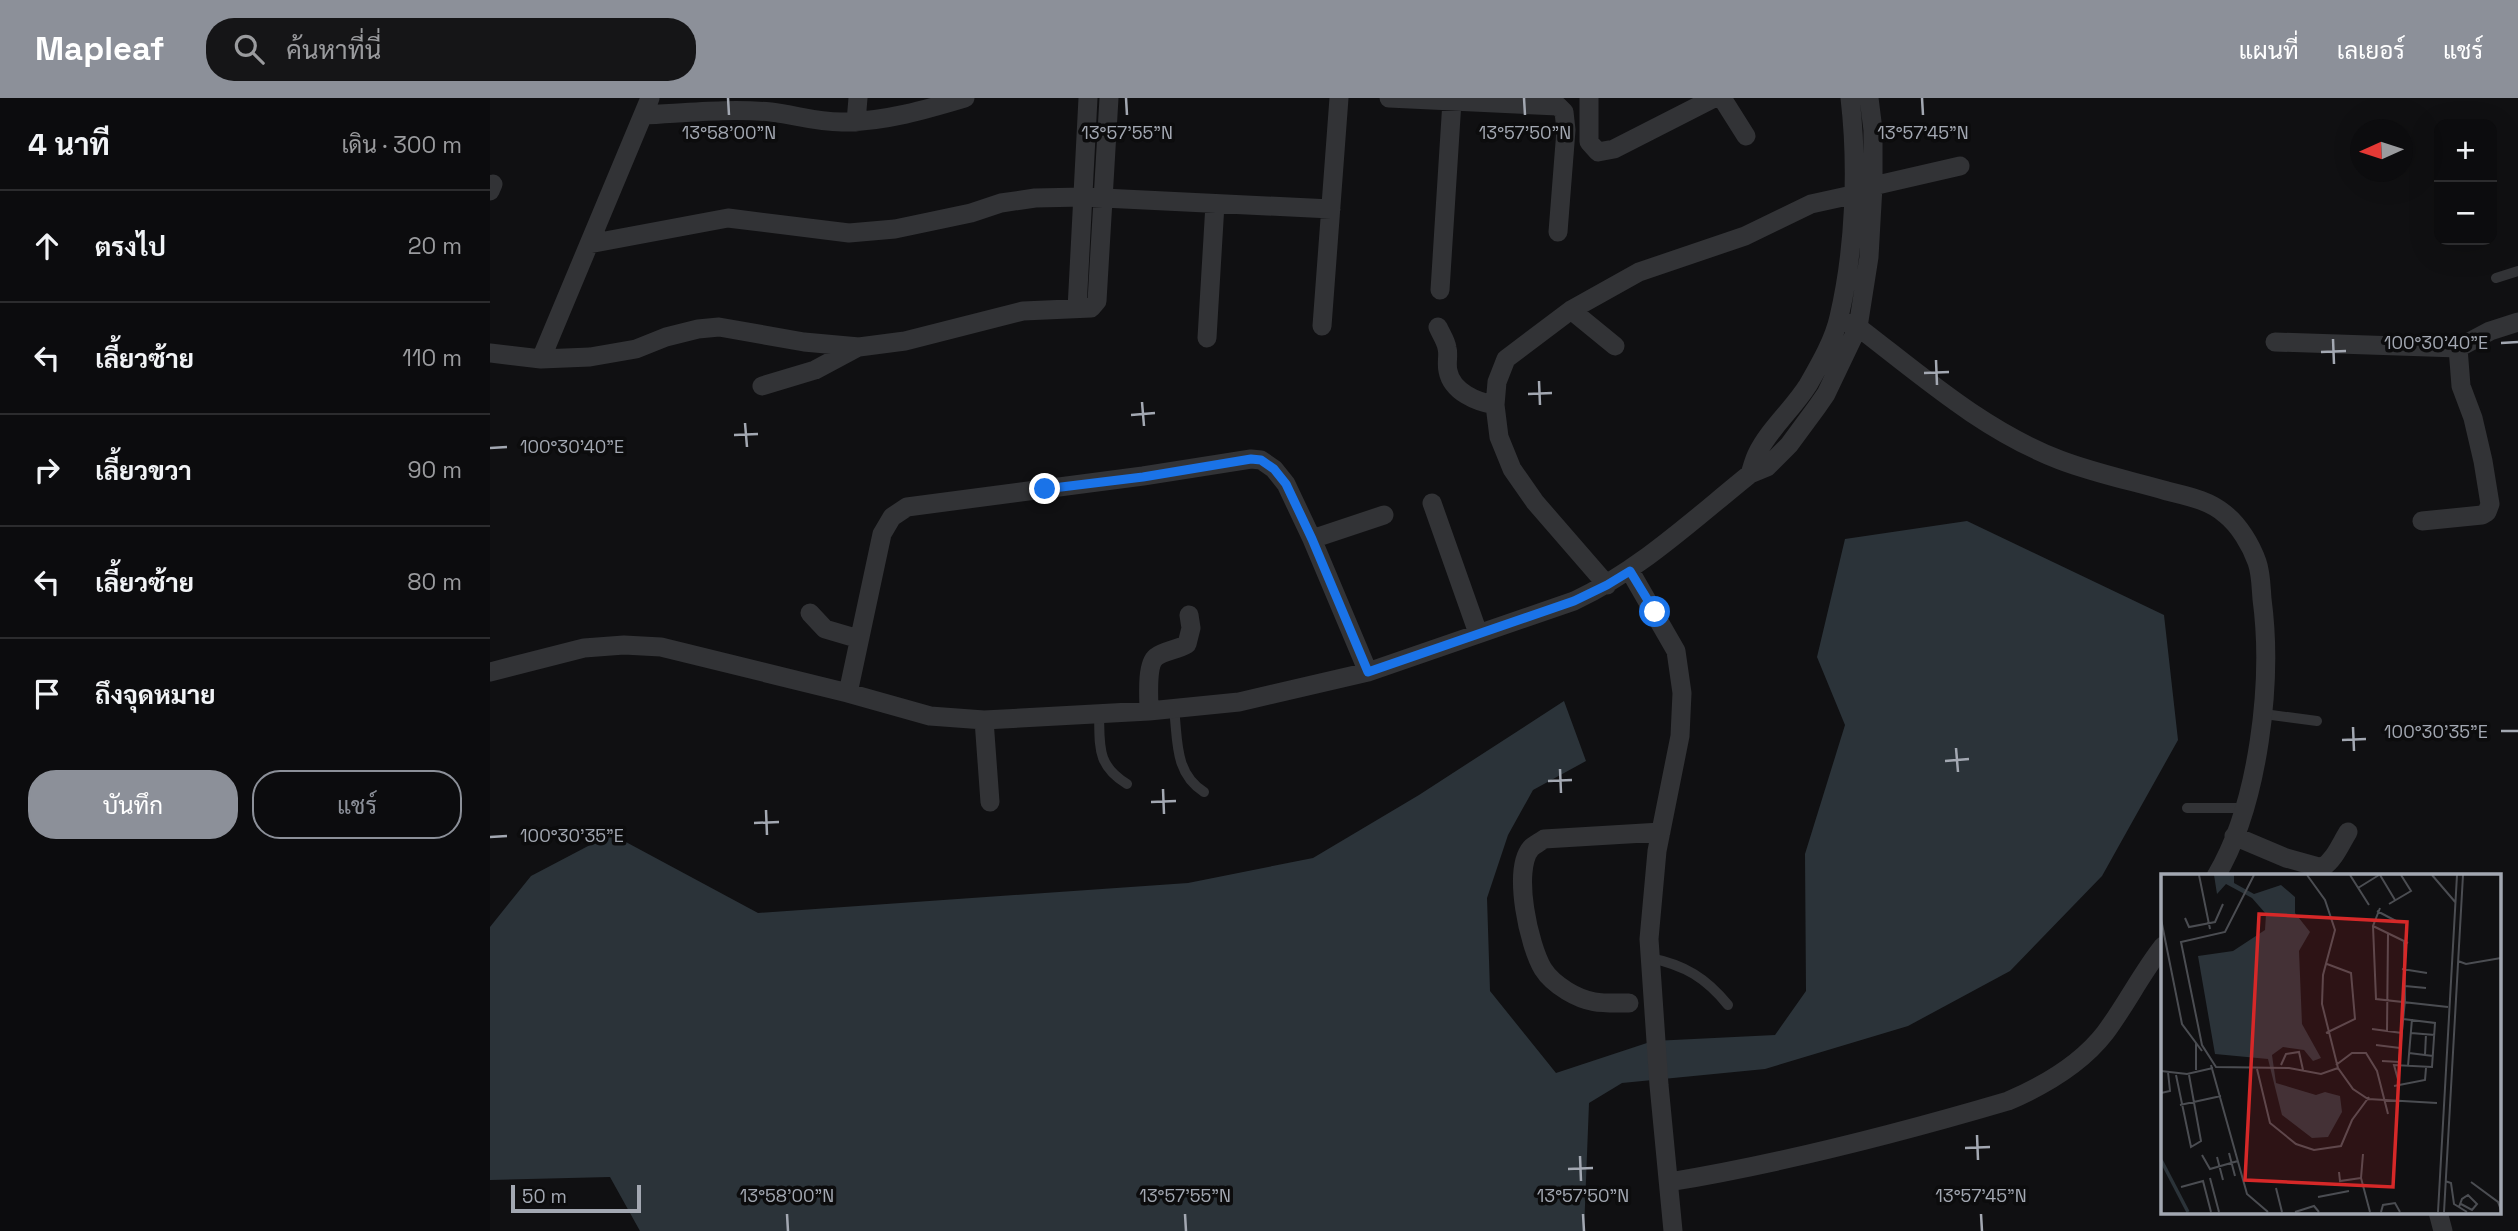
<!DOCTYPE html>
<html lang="th">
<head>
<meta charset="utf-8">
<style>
  body { margin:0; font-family:"Space Grotesk",Sarabun,sans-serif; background:#151517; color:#f1f3f6 }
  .controls { position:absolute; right:21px; top:21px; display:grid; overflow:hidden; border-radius:14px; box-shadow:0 7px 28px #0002 }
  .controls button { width:63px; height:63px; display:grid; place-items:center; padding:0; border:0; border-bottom:2px solid #2c2c2e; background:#0c0c0e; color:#f1f3f6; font:35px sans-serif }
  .compass { position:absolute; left:1860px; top:21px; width:63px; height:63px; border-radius:50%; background:#0c0c0e; box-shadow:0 7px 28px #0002; rotate:267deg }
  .scale { position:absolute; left:21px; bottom:18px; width:130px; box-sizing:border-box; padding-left:7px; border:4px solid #a3a8b2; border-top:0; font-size:19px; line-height:24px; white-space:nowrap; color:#a3a8b2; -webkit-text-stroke:5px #0c0c0d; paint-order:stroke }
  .stop { position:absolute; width:21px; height:21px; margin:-16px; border:5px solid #1a73e8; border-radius:50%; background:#fff }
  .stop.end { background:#1a73e8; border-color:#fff; box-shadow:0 2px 7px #0008 }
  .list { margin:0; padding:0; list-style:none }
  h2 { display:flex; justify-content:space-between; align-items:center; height:91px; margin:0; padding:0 28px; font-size:30px }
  h2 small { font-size:23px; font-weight:400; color:#9a9b9e }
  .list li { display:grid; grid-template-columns:46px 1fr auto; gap:21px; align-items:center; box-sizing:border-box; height:112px; padding:0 28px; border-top:2px solid #2c2c2e }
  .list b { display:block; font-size:26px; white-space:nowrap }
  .list em { font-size:23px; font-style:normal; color:#9a9b9e }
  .actions { display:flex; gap:14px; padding:21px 28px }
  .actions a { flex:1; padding:16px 0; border:2px solid #8c9099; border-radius:28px; text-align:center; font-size:24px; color:#8c9099 }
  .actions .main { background:#8c9099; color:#fff }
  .icon { flex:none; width:38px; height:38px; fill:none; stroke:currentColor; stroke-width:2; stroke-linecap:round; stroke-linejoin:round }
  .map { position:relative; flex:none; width:2028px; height:1133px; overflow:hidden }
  header { display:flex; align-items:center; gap:42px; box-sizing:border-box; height:98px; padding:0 35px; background:#8c9099; color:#fff }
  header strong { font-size:33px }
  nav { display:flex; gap:38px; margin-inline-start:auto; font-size:24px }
  .search { width:490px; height:63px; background:#151517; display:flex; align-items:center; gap:18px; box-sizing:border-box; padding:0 24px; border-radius:28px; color:#9a9b9e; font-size:26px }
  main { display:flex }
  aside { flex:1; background:#0c0c0e }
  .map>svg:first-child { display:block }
  .water { fill:#2b3339 }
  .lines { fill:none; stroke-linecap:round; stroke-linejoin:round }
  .lane { stroke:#323336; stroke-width:10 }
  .street { stroke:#323336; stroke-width:19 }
  .route { stroke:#1a73e8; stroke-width:9 }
  .ticks { fill:none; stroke:#a3a8b2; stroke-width:2.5 }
  .inset-river { fill:none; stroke:#2b3339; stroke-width:3.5 }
  .inset-road { fill:none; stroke:#4b4d52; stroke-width:2 }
  .view { fill:#d62828; fill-opacity:0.15; stroke:#d62828; stroke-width:3.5 }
  .inset-edge { fill:none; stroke:#a3a8b2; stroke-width:3.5 }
  .ticks-label { font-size:18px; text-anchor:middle; fill:#a3a8b2; stroke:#0c0c0d; stroke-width:7; stroke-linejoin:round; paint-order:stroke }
</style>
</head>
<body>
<header>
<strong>Mapleaf</strong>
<div class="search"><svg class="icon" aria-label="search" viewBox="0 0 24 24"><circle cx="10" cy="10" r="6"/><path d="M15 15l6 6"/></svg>ค้นหาที่นี่</div>
<nav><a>แผนที่</a><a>เลเยอร์</a><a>แชร์</a></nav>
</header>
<main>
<aside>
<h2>4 นาที<small>เดิน · 300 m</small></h2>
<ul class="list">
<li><svg class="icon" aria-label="ahead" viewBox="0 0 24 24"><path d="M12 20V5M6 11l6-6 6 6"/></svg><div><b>ตรงไป</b></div><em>20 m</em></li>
<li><svg class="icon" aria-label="left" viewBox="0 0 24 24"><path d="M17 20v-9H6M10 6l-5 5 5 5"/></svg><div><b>เลี้ยวซ้าย</b></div><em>110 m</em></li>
<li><svg class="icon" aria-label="right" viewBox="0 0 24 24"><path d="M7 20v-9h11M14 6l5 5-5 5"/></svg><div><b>เลี้ยวขวา</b></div><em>90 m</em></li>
<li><svg class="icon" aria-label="left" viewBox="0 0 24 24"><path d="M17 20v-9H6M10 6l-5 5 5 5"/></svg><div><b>เลี้ยวซ้าย</b></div><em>80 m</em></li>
<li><svg class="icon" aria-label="arrive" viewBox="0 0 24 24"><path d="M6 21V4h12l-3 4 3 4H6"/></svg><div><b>ถึงจุดหมาย</b></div></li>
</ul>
<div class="actions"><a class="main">บันทึก</a><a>แชร์</a></div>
</aside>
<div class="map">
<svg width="2028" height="1133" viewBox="0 0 2028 1133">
  <rect width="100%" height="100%" fill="#101012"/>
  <path class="water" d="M 1477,423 L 1674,517 L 1688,642 L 1612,778 L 1520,873 L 1418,928 L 1275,971 L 1132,985 L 1099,1005 L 1094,1133 L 150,1133 L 120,1079 L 0,1082 L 0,829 L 41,778 L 121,736 L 268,815 L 698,785 L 823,760 L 929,697 L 1074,603 L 1096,663 L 1043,692 L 1018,737 L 997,800 L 1000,893 L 1066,975 L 1163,943 L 1285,937 L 1316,893 L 1315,756 L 1355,627 L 1327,559 L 1355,441 Z"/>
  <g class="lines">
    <path class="lane" d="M 2006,180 L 2028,173
      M 684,611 C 688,642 684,675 714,694
      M 609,615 C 610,648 606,667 637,686
      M 1774,616 L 1827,623
      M 1697,710 L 1754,710
      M 1160,860 C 1195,867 1216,880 1238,907"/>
    <path class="street" d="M 899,0 L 1068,8 L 1074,14 L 1076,32 L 1068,134
      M 1099,0 L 1099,44 L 1108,54 L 1124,51 L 1224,0
      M 1232,0 L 1256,38
      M 153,17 C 195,15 239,10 281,14 C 306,17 329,25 355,24 C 396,23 435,12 475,0
      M 366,24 L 368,0
      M 0,93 L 3,86
      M 99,146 L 238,120 L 359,135 L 405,131 L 481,115 L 511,105 L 545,100 L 593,99 L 841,111
      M 950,192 L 962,3
      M 587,211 L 598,0
      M 1081,212 L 1125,248
      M 1349,221 L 1368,229 C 1432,278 1494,333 1570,362 C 1604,375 1642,383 1677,393 C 1697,398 1719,402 1735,416 C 1749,427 1761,447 1767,464 C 1771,475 1771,489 1772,501 C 1783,583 1769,706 1726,778
      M 832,228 L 849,0
      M 948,229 C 951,236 956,243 957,250 C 959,257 956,265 958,273 C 962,294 987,304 1005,307
      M 717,240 L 725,106
      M 1785,244 L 1968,250 L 2000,233 L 2028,224
      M 0,255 L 51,261 L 100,259 L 146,251 L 176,239 L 208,231 L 229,229 L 314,244 L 369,249 L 415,243 L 533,213 L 601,210 L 607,203 L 619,0
      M 51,261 L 160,0
      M 272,288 L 325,272 L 368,249
      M 1260,376 C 1262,370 1264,362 1267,356 C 1279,331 1303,311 1318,287 C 1330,266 1344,242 1349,219 C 1365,151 1368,68 1360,0
      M 942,405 L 988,535
      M 1932,423 L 1992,417 L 1997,414 L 2000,406 L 1993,363 L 1983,320 L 1971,288 L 1968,250
      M 822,441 L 894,417
      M 1140,473 L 1186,553 L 1192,595 L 1190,638 L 1167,753 L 1159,841 L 1169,987 L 1183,1133
      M 1117,487 L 1045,404 L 1022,371 L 1009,339 L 1005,307 L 1007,284 L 1016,261 L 1081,212 L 1149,174 L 1255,138 L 1321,106 L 1362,97 L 1383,88 L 1470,68
      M 320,515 L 335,531 L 369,541
      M 0,574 L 94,550 L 134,547 L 171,549 L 358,595 L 440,618 L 494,622 L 659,613 L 749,604 L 878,574 L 1084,503 C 1150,472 1204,421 1260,376 L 1277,369 L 1299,347 L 1327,309 L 1336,296 L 1368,229 L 1379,159 L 1383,88 L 1383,32 L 1379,0
      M 358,595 L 392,436 L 402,419 L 417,409 L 653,378 L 761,361 L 771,362 L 784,371 L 796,386 L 822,441 L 878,574
      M 659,613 C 659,601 656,567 666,559 C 673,553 687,552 697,546 L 701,530 L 699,517
      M 494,622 L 500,704
      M 1744,738 L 1796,760 L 1832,770 C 1845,761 1850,747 1858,734
      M 1139,905 C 1114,905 1100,907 1077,893 C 1069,888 1058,879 1053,871 C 1039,848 1022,772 1041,750 C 1044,747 1050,744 1054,741 L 1171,734
      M 1179,1084 C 1294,1065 1406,1036 1518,1003 C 1553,988 1591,966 1615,935 C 1636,907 1651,876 1673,848
      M 1948,1114 L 1953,1133"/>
  </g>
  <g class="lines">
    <path class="route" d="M 555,391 L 653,379 L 761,361 L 771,362 L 784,371 L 796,386 L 822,441 L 878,574 L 1084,503 L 1117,487 L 1140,473 L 1165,514"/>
  </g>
  <path class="ticks" d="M 238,0 L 239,17M 636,0 L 637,17M 1034,0 L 1035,17M 1432,0 L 1433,17M 1843,241 L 1844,266M 2011,245 L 2028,244M 1831,254 L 1856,253M 1446,262 L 1447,287M 1434,275 L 1459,274M 1049,283 L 1050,307M 1038,296 L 1062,295M 652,304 L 654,328M 641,317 L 665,315M 255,325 L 257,349M 244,337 L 268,336M 0,350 L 17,349M 1863,629 L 1864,653M 2011,633 L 2028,633M 1852,642 L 1876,641M 1466,650 L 1468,674M 1455,663 L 1479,661M 1070,671 L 1071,695M 1058,683 L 1082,682M 673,691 L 674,716M 661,704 L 686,703M 276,712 L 277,737M 264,725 L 289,724M 0,739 L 17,738M 1487,1037 L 1488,1062M 1475,1050 L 1500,1049M 1090,1058 L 1091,1083M 1078,1071 L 1103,1070M 297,1116 L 298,1133M 695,1116 L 696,1133M 1093,1116 L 1094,1133M 1491,1116 L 1492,1133"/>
  <g transform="translate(1671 776)">
    <rect width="340" height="340" fill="#101012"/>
    <path d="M 53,1 L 73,1 L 73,9 L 93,20 L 120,11 L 134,23 L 134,39 L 149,58 L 138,77 L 141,150 L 160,184 L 152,187 L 143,176 L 122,173 L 111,181 L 115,209 L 155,221 L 164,218 L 179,222 L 181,238 L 167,263 L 151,264 L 121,241 L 107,185 L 54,180 L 37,82 L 72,77 L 104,56 L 105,40 L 91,24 L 65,10 L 56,20 Z" fill="#2b3339"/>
    <path class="inset-river" d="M 0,286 L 27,338"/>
    <path class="inset-road" d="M 38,1 L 49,55M 93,1 L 64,58 L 20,68 L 41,171 L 55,193 L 128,194 L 160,200 L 177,194M 146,1 L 164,26 L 174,56 L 162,101 L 161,130 L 177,194 L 192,215 L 207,225 L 276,229M 189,1 L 208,31M 219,1 L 234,26M 271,1 L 295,29M 197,14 L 218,1M 228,30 L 250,17 L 240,1M 219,34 L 212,52 L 215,125 L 287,133M 216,37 L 235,47M 24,44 L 28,53 L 54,48 L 62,30M 0,45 L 21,150 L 41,177M 212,52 L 247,69M 297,87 L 305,90 L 340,84M 241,95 L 266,99M 244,112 L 265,114M 211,155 L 241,159M 226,157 L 227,60M 165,159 L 194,145 L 190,99 L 166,90M 250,159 L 274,161M 35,169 L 35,196M 215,171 L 239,174M 248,179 L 272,182M 264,181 L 265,160M 221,187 L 238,188 L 244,126 L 243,68M 50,191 L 86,320 L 107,338M 120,191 L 125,180 L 138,178 L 142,196M 175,191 L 191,179 L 205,179 L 216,197 L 227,240M 247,192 L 251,145M 96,195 L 109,249 L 135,270 L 153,276 L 180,272 L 191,246 L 208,223M 0,197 L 26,200 L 52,194M 15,201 L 30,273 L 40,267 L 28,201M 238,209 L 233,191 L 271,193 L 274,149 L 242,145M 233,212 L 264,206 L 265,194M 0,219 L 9,217 L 7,198M 19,231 L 60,222M 68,279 L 74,302M 202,280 L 200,304 L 209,338M 41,281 L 49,295 L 77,287M 56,283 L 62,306M 178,298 L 179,307 L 200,304M 49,304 L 58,338M 284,307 L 290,309 L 293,330 L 306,338M 310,308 L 337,328 L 340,336M 20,313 L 42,307 L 50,338M 115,314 L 121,338M 157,323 L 188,317M 298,333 L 301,325 L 307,321 L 316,330 L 311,336 L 300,330M 134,338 L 153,332 L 158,338M 220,338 L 222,331 L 234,329 L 239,338M 277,338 L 296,1M 283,338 L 302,1"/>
    <path class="view" d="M 98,40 L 246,48 L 232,313 L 84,306 Z"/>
    <rect width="340" height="340" class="inset-edge"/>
  </g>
  <g class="ticks-label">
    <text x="239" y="41">13°58'00"N</text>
    <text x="637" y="41">13°57'55"N</text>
    <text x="1035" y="41">13°57'50"N</text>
    <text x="1433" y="41">13°57'45"N</text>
    <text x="1946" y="251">100°30'40"E</text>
    <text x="82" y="355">100°30'40"E</text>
    <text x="1946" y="640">100°30'35"E</text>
    <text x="82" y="744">100°30'35"E</text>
    <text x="297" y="1104">13°58'00"N</text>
    <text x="695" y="1104">13°57'55"N</text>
    <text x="1093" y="1104">13°57'50"N</text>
    <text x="1491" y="1104">13°57'45"N</text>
  </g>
</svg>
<div class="controls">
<button>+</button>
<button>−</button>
</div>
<svg class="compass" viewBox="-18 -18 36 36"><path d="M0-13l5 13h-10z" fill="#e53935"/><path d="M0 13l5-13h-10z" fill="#9a9b9e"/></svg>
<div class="scale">50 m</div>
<div class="stop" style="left:1165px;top:514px"></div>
<div class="stop end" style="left:555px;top:391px"></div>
</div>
</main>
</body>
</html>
